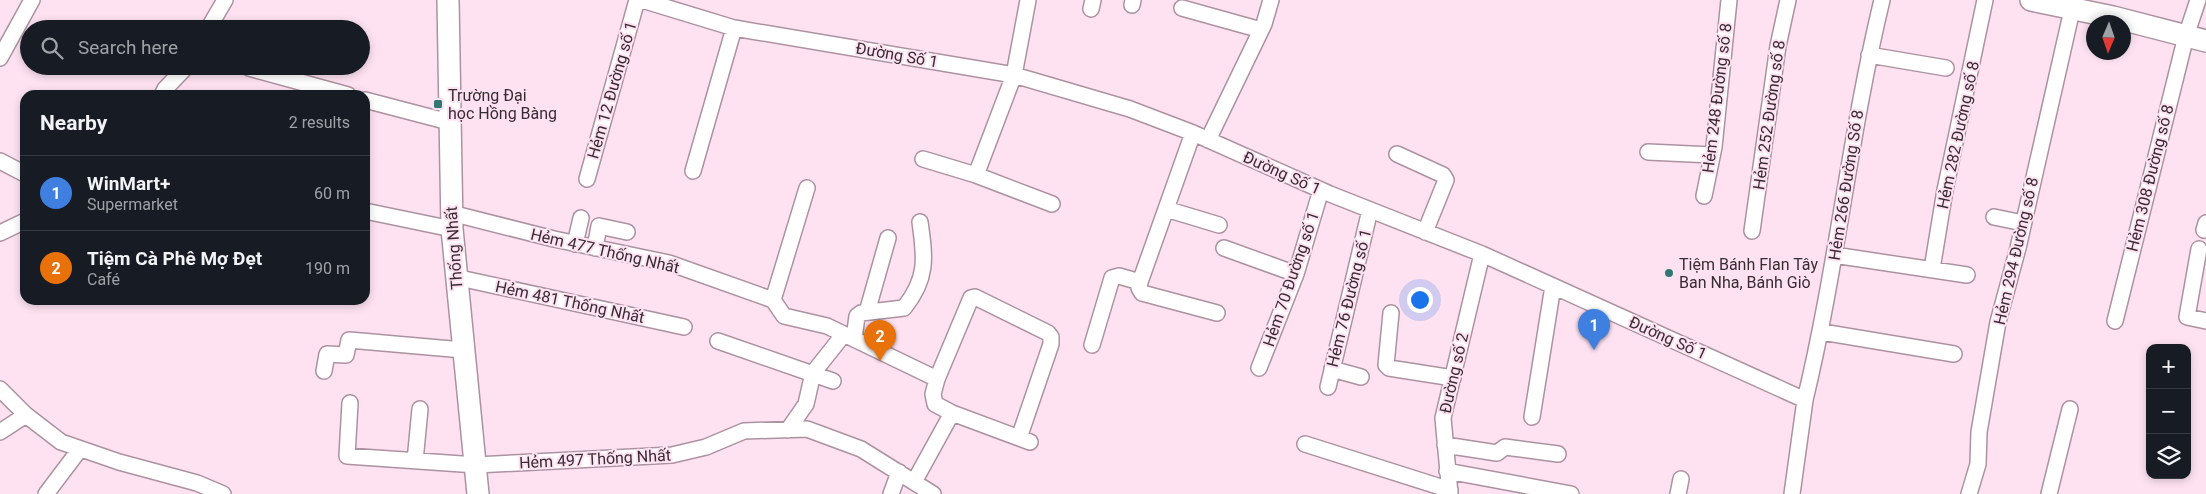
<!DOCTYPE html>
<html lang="en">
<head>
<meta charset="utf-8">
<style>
  body { margin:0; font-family:Roboto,sans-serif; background:#242831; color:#f1f3f6 }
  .controls { position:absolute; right:15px; bottom:15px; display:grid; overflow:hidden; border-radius:10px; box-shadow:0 2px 8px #0003 }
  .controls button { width:45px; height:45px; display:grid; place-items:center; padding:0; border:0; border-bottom:1px solid #363941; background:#171b24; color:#f1f3f6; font:25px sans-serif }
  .compass { position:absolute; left:2086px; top:15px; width:45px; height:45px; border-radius:50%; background:#171b24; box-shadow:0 2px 8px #0003; rotate:182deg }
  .you { position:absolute; left:1419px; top:299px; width:18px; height:18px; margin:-12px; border:4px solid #fff; border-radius:50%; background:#1a73e8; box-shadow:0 0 0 8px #1a73e833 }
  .badge { display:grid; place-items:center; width:32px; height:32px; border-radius:50%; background:#ea580c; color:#fff; font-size:16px; font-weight:700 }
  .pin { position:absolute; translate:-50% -41px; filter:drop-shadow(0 1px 2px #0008) }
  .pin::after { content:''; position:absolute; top:26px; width:18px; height:15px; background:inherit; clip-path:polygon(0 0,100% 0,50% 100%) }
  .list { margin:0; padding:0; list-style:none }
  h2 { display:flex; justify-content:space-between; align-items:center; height:65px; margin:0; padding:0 20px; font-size:21px }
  h2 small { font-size:16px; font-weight:400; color:#9ea1a6 }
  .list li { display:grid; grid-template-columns:32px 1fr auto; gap:15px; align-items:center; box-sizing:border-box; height:75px; padding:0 20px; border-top:1px solid #363941 }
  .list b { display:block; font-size:19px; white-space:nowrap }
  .list p { margin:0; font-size:16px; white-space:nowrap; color:#9ea1a6 }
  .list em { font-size:16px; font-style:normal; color:#9ea1a6 }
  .icon { flex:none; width:28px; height:28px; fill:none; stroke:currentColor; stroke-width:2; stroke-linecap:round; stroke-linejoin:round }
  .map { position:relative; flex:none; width:2206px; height:494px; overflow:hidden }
  .search { position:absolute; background:#171b24; box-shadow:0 2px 8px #0003; left:20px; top:20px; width:350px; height:55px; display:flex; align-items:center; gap:12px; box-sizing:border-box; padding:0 18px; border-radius:28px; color:#9ea1a6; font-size:19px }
  .panel { position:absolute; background:#171b24; box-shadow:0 2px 8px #0003; left:20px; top:90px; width:350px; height:215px; border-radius:15px }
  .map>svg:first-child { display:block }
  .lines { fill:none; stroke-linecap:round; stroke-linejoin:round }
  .street-casing { stroke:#ac92a1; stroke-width:18 }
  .secondary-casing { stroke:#ac92a1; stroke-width:24 }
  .street { stroke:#fff; stroke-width:15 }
  .secondary { stroke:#fff; stroke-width:21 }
  .poi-dot { fill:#317870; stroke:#fee2f2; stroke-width:2 }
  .labels { text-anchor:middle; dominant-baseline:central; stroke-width:4; stroke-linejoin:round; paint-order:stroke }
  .street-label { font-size:16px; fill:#372c32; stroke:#fee2f2 }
  .poi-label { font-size:16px; fill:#372c32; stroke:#fee2f2; text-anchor:start }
</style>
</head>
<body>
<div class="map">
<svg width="2206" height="494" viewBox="0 0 2206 494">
  <rect width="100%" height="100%" fill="#fee2f2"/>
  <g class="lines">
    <g class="street-casing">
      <path id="street" d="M 642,0 L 734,28 L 1014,75 L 1130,109 L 1193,133 L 1330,194 L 1482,254 L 1805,400 L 1792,494
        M 1132,5 L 1133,0
        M 1182,8 L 1261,30
        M 1091,9 L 1093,0
        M 208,29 L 225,0
        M 1869,55 L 1946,68
        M 0,58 L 32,0
        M 249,68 L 348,95
        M 162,95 L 165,89 L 187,66
        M 365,100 L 449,122
        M 1208,140 L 1264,24 L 1271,0
        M 1648,152 L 1712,155
        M 1397,154 L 1443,175 L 1446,180 L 1425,232
        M 923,159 L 976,175 L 1052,204
        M 0,161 L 25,174
        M 693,171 L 734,28
        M 976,175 L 1014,75 L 1028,0
        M 587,179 L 637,0
        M 1704,196 L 1714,147 L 1729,0
        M 1166,209 L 1219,225
        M 365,211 L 452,229
        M 451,213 L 554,239 L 669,263 L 773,300 L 784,316 L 827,326 L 937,379 L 933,394 L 935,404 L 952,413 L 1030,442
        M 1994,217 L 2023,223
        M 2204,230 L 2206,223
        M 1752,231 L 1778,46 L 1788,0
        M 0,233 L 25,221
        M 575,244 L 581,218
        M 595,248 L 599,226 L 627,232
        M 1224,248 L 1296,274
        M 2199,249 L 2187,317 L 2206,321
        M 1834,255 L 1967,275
        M 1932,269 L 1945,190 L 1985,0
        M 455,277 L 684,327
        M 1140,282 L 1139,288 L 1142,293 L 1217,313
        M 773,300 L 807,188
        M 867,312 L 888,238
        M 1391,313 L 1386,365 L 1389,368 L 1453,378
        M 2115,321 L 2186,36 L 2198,0
        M 1822,332 L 1954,354
        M 854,339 L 857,316 L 861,313 L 904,308 C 928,278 925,258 920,222
        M 718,341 L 833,381
        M 1092,345 L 1112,278 L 1119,276 L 1140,282 L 1193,133
        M 1259,368 L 1296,274 L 1321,190
        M 1332,369 L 1361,377
        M 324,371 L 327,354 L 346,355 L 349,340 L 463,350
        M 937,379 L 971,298 L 975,297 L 1048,333 L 1051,337 L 1051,344 L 1019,438
        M 1328,387 L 1370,210
        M 0,389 L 26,415 L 61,442 L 119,462 L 197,483 L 223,494
        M 1805,400 C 1837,267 1850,132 1882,0
        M 350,403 L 347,456 L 476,465 L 672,455 L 706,447 L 744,431 L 807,429 L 861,449 L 933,494
        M 1532,417 L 1553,286
        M 788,430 L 806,404 L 813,373 L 844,334
        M 0,432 L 26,415
        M 1305,444 L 1450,490
        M 1445,445 L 1497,453 L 1505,447 L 1558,454
        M 415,461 L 420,409
        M 1447,471 L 1571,494
        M 914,482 L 952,413
        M 46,494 L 80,449
        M 891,494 L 899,472
        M 1450,494 L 1443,418 L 1482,254
        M 1678,494 L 1681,479
        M 1969,494 L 1978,464 L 1979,432 L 1998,322 L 2018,248 L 2072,10
        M 2049,494 L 2070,409"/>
    </g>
    <g class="secondary-casing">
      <path id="secondary" d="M 448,0 L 452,229 L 478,494
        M 2031,0 L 2113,17 L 2206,41"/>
    </g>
    <use href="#street" class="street"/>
    <use href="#secondary" class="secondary"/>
  </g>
  <g class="poi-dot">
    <rect x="433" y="99" width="10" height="10" rx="2.5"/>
    <circle cx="1669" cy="273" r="5"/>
  </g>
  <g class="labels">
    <g class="street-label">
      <text transform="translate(897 55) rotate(10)">Đường Số 1</text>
      <text transform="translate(612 90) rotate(-74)">Hẻm 12 Đường số 1</text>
      <text transform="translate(1717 98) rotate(-83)">Hẻm 248 Đường số 8</text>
      <text transform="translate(1769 115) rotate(-82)">Hẻm 252 Đường số 8</text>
      <text transform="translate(1958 135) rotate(-78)">Hẻm 282 Đường số 8</text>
      <text transform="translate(1282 173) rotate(24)">Đường Số 1</text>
      <text transform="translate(2150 178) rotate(-76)">Hẻm 308 Đường số 8</text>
      <text transform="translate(1846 185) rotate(-81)">Hẻm 266 Đường Số 8</text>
      <text transform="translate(454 248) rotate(-94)">Thống Nhất</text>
      <text transform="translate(605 251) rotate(13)">Hẻm 477 Thống Nhất</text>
      <text transform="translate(2016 251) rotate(-77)">Hẻm 294 Đường số 8</text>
      <text transform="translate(1291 279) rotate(-71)">Hẻm 70 Đường số 1</text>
      <text transform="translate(1349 298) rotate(-76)">Hẻm 76 Đường số 1</text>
      <text transform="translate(570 302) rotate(12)">Hẻm 481 Thống Nhất</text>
      <text transform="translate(1668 338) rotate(24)">Đường Số 1</text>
      <text transform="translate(1454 373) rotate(-77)">Đường số 2</text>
      <text transform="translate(595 459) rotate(-3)">Hẻm 497 Thống Nhất</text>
    </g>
    <g class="poi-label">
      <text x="448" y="95">Trường Đại<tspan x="448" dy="18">học Hồng Bàng</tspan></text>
      <text x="1679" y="264">Tiệm Bánh Flan Tây<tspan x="1679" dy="18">Ban Nha, Bánh Giò</tspan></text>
    </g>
  </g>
</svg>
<div class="controls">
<button>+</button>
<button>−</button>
<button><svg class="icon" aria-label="layers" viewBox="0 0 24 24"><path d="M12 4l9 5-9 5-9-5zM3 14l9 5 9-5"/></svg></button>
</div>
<svg class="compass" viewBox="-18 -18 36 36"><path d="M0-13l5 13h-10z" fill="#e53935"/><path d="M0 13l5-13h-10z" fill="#9ea1a6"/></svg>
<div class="you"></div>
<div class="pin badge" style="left:1594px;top:350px;background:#3f7fe0">1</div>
<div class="pin badge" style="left:880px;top:361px;background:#e8710a">2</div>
<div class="search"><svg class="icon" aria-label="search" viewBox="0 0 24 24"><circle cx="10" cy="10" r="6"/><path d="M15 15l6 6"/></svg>Search here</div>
<section class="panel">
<h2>Nearby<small>2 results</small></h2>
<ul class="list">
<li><span class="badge" style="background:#3f7fe0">1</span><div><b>WinMart+</b><p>Supermarket</p></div><em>60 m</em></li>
<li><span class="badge" style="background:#e8710a">2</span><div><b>Tiệm Cà Phê Mợ Đẹt</b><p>Café</p></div><em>190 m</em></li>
</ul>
</section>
</div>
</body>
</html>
